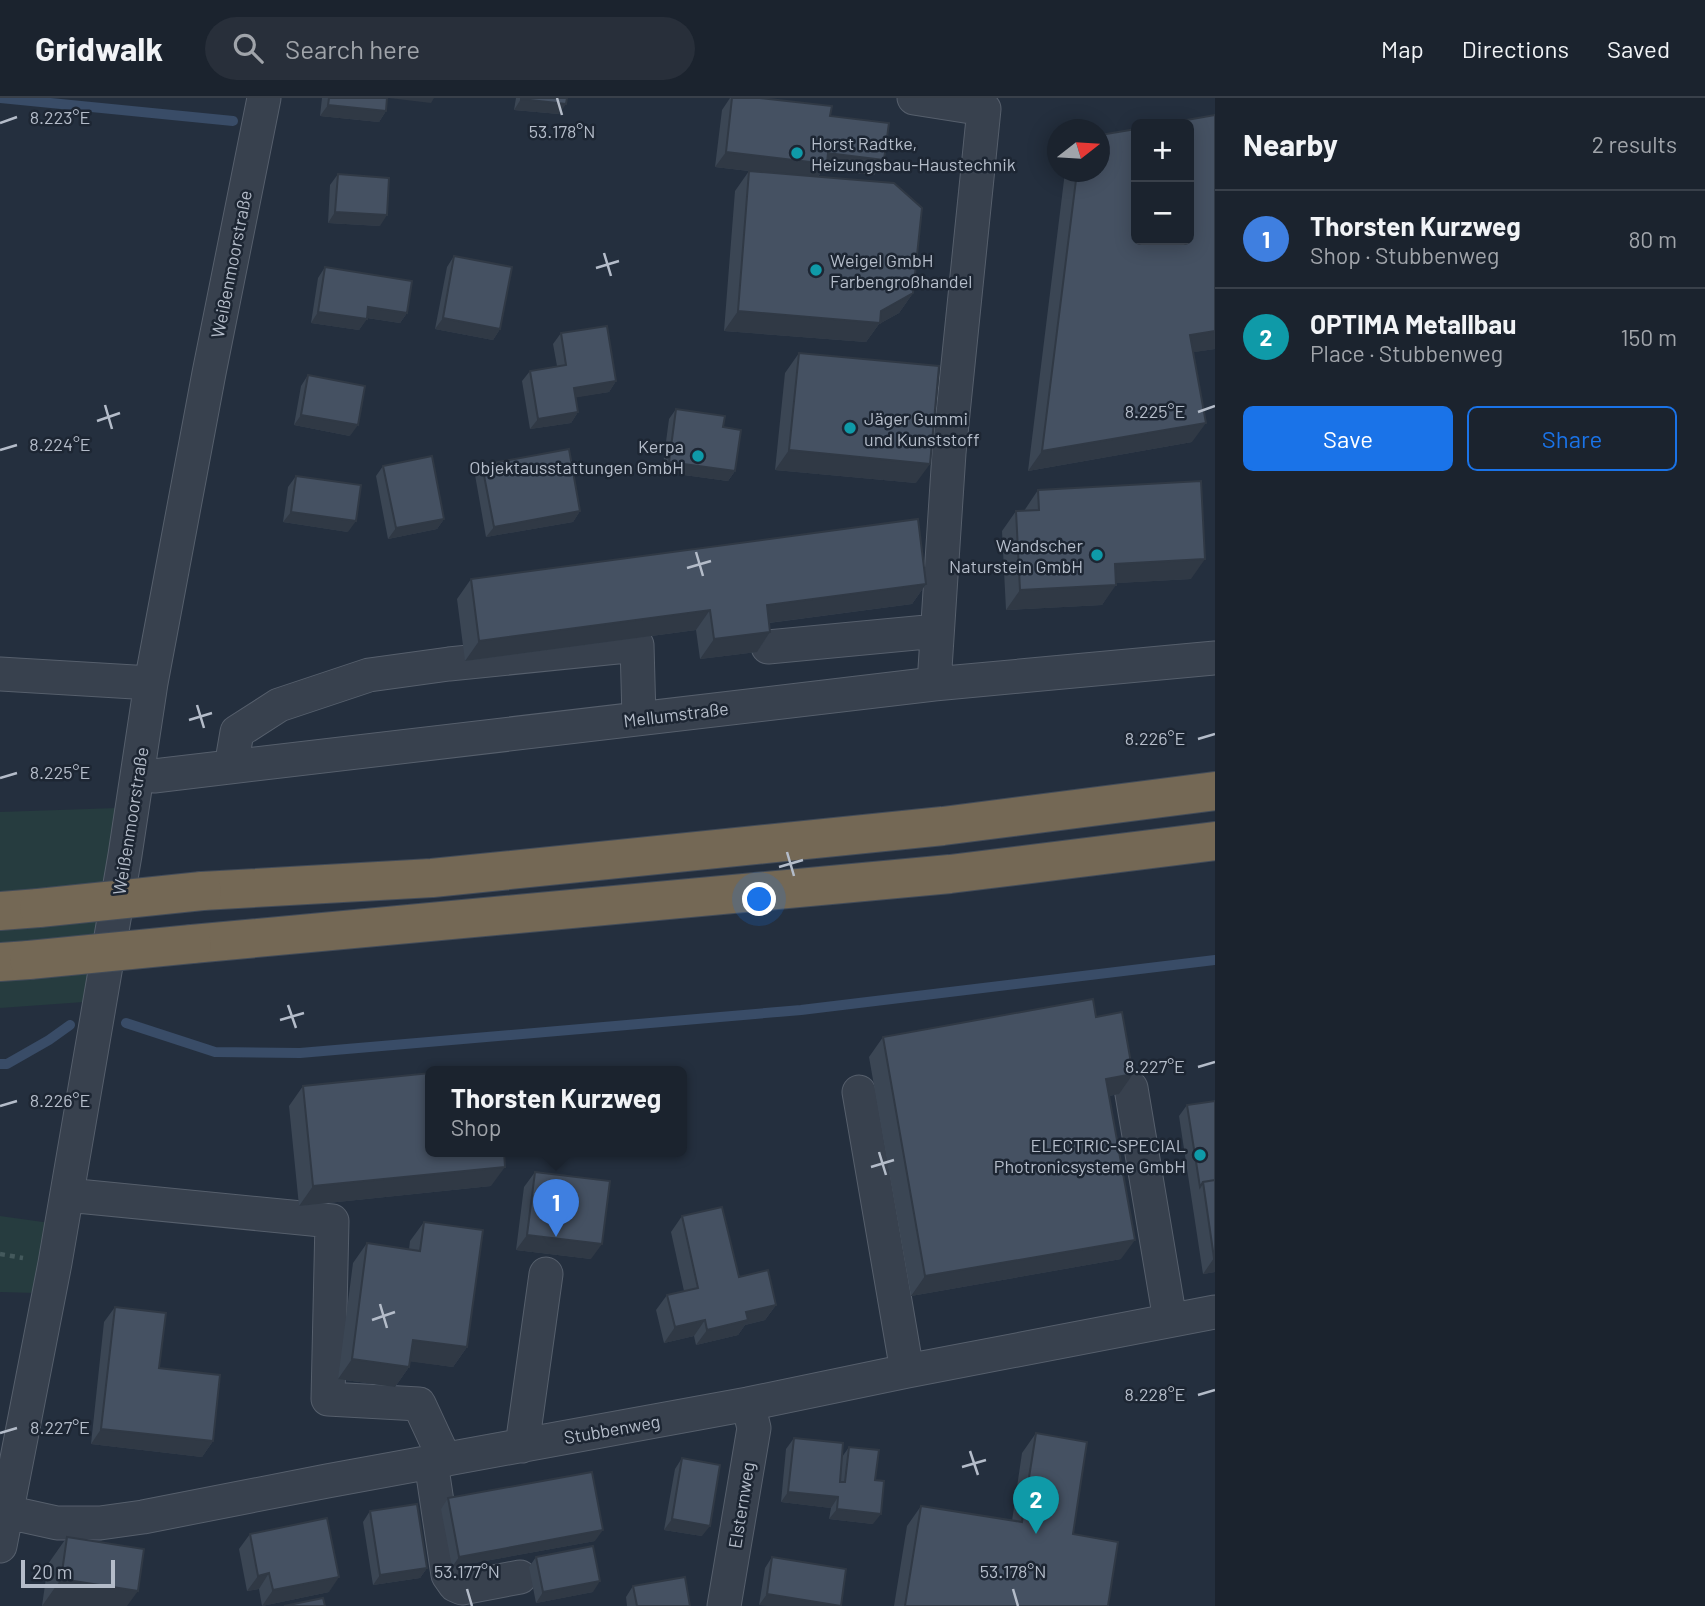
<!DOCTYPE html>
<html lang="en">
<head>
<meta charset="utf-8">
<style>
  body { margin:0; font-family:Barlow,sans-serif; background:#282f3a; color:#f1f3f6 }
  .controls { position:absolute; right:21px; top:21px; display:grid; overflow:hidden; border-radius:10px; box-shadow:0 4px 18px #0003 }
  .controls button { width:63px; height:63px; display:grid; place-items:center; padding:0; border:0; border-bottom:2px solid #39404a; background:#1b232e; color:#f1f3f6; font:35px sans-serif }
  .compass { position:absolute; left:1047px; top:21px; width:63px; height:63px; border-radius:50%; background:#1b232e; box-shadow:0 4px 18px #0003; rotate:73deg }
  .scale { position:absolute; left:21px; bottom:18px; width:94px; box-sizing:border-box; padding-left:7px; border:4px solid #b4bcc9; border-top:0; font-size:19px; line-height:24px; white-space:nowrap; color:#b4bcc9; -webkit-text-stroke:5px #1d2633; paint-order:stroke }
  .you { position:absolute; left:760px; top:802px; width:24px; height:24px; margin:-18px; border:5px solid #fff; border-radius:50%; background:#1a73e8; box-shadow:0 0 0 10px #1a73e833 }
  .badge { display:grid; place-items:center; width:46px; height:46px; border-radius:50%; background:#1a73e8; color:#fff; font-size:23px; font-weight:700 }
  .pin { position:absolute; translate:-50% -58px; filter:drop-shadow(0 2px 4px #0008) }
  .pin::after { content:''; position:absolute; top:37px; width:24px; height:21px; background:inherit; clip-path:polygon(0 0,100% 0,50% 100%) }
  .popup { position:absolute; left:425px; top:968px; width:262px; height:91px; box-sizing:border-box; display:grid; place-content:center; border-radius:10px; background:#1b232e; filter:drop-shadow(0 2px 5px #0005); font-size:23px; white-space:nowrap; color:#a0a4aa }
  .popup b { font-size:26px; color:#f1f3f6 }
  .popup::after { content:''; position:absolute; left:50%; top:100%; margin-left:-14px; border:14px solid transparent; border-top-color:#1b232e }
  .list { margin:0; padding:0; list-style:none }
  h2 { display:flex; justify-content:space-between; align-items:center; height:91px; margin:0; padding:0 28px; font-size:30px }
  h2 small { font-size:23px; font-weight:400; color:#a0a4aa }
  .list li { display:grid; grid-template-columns:46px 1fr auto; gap:21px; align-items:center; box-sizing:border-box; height:98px; padding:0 28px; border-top:2px solid #39404a }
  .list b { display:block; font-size:26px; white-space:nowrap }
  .list p { margin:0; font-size:23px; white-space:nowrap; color:#a0a4aa }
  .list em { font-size:23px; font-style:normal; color:#a0a4aa }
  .actions { display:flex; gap:14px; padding:21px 28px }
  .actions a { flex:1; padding:16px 0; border:2px solid #1a73e8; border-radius:10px; text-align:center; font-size:24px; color:#1a73e8 }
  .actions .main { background:#1a73e8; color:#fff }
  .icon { flex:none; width:38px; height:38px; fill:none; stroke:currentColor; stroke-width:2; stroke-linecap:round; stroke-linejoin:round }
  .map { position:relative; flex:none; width:1215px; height:1508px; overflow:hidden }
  header { display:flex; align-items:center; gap:42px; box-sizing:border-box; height:98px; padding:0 35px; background:#1b232e; border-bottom:2px solid #39404a }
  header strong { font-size:33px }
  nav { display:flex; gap:38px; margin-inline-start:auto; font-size:24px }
  .search { width:490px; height:63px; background:#282f3a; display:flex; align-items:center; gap:18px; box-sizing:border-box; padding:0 24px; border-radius:38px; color:#a0a4aa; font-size:26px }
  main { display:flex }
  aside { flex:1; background:#1b232e }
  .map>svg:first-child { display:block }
  .green { fill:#263c3f }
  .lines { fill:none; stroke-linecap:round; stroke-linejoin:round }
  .stream { stroke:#394c67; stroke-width:10 }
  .minor-casing { stroke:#565f6c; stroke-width:35 }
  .highway-casing { stroke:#434c59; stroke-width:40 }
  .path { stroke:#44595c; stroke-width:4.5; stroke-dasharray:5 5; stroke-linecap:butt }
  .minor { stroke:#38414e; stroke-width:33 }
  .highway { stroke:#746855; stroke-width:38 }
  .highway-bridge-casing { stroke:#434c59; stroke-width:40; stroke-linecap:butt }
  .highway-bridge { stroke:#746855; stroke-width:38 }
  .wall { fill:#3b4654 }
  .shaded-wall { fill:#303945 }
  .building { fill:#455162; stroke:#303945; stroke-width:2 }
  .ticks { fill:none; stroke:#b4bcc9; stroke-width:2.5 }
  .culture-dot { fill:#0f9aa8; stroke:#1d2633; stroke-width:2.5 }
  .labels { text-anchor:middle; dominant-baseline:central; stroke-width:5; stroke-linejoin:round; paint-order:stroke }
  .poi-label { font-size:18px; fill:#b4bcc9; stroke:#1d2633; text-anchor:start }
  .street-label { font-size:18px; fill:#b4bcc9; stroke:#1d2633 }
  .ticks-label { font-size:18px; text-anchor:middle; fill:#b4bcc9; stroke:#1d2633; stroke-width:5; stroke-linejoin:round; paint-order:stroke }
</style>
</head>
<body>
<header>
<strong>Gridwalk</strong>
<div class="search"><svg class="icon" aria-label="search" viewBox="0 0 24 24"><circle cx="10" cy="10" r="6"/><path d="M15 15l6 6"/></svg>Search here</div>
<nav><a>Map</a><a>Directions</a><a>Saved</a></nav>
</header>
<main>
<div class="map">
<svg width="1215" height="1508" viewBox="0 0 1215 1508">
  <rect width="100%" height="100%" fill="#242f3e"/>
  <path class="green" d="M 117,710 L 84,904 L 0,910 L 0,714 Z
    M 0,1118 L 50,1125 L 37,1195 L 0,1194 Z"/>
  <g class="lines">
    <path class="stream" d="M 0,0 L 233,23
      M 126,925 L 215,954 L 300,955 L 801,912 L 1215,862
      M 0,966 L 7,966 L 49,942 L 70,927"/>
    <g class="minor-casing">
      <path id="minor" d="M 914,0 L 984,11 L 949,355 L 934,586
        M 768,549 L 937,533
        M 0,576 L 151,585
        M 231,669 L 237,634 L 279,607 L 369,577 L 449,566 L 637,547 L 639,620
        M 138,676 L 154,678 L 934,586 L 1215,560
        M 1131,990 L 1170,1222
        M 859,994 L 907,1273
        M 67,1097 L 332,1123 L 328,1301 L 419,1306 L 445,1362
        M 522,1348 L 546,1176
        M 431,1364 L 448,1477 L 455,1487 L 462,1490 L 520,1479
        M 7,1414 L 57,1425 L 100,1425 L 143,1419 L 327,1383 L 748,1306 L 907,1273 L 1215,1214
        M 0,1448 L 55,1165 L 125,757 L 151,585 L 209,275 L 264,0
        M 724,1508 L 754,1330 L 748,1306"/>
    </g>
    <g class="highway-casing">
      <path id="highway" d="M 202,793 L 432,780 L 943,728 L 1215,693
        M 0,813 L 39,810
        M 192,846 L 950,776 L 1215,743
        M 0,864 L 29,862"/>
    </g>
    <path class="path" d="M 0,1156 L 23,1160"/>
    <use href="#minor" class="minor"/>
    <use href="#highway" class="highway"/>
    <g class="highway-bridge-casing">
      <path id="highway-bridge" d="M 39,810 L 202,793
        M 29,862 L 192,846"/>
    </g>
    <use href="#highway-bridge" class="highway-bridge"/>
  </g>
  <path class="wall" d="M 322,0 L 387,0 L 386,13 L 379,24 L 320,18 Z
    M 516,0 L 567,0 L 559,16 L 514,12 Z
    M 730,0 L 760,0 L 830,18 L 884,62 L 874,77 L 823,71 L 818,79 L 913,195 L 899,215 L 879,226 L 866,244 L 724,233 L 735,93 L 749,73 L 715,69 L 722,12 Z
    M 1065,74 L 1100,74 L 1215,251 L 1193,254 L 1192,344 L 1028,373 Z
    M 338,76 L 380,128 L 328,125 L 330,87 Z
    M 454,158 L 500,231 L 493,242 L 435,231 L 447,169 Z
    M 325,169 L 407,215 L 400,225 L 367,220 L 359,232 L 311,225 L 318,180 Z
    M 561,235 L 616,283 L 609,294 L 576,299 L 578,314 L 571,325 L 530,331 L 522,283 L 530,273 L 557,268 L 553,246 Z
    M 799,255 L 916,385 L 775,372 L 785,275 Z
    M 308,277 L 350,338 L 294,327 L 301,288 Z
    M 676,311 L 723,329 L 735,373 L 728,383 L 662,374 L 669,321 Z
    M 482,367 L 580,413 L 573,424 L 486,439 L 475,377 Z
    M 383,368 L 444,421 L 437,431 L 388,441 L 376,378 Z
    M 296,378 L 348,434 L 283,424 L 288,389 Z
    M 1038,392 L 1191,481 L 1116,485 L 1102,507 L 1006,512 L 1002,433 L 1016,413 L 1024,413 Z
    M 471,481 L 926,486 L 912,506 L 769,525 L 770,534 L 757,554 L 700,561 L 696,532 L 465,563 L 457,501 Z
    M 1096,919 L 1119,996 L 1109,998 L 1121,1161 L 911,1198 L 869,959 L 883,939 Z
    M 303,988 L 491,1088 L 299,1108 L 289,1008 Z
    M 1215,1003 L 1215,1174 L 1203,1176 L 1179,1018 L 1187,1007 Z
    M 535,1074 L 591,1161 L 516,1152 L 524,1089 Z
    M 682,1118 L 739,1179 L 776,1207 L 765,1222 L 745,1227 L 738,1237 L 696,1247 L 694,1238 L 664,1245 L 656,1212 L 667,1197 L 684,1193 L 671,1134 Z
    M 424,1124 L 467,1249 L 453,1269 L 410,1263 L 409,1269 L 395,1289 L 338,1281 L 353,1165 L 367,1145 L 409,1151 L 410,1143 Z
    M 115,1209 L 213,1343 L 202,1359 L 91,1346 L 104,1224 Z
    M 1036,1335 L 1073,1436 L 1108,1508 L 894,1508 L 907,1428 L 921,1408 L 1012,1423 L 1022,1355 Z
    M 794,1340 L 842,1359 L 849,1349 L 875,1382 L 873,1426 L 829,1421 L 831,1410 L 781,1404 L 786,1351 Z
    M 682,1360 L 702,1438 L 664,1432 L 675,1371 Z
    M 448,1400 L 595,1443 L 452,1469 L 441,1411 Z
    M 370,1413 L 427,1470 L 420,1480 L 373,1487 L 363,1424 Z
    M 250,1436 L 329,1494 L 262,1508 L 259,1491 L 247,1493 L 239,1451 Z
    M 67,1439 L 127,1508 L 42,1508 L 48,1466 Z
    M 536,1459 L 593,1494 L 536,1505 L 529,1469 Z
    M 772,1459 L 846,1471 L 759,1507 L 765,1470 Z
    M 633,1488 L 690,1508 L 627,1508 L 626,1499 Z"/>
  <path class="shaded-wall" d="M 389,0 L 434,0 L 431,5 Z
    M 521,1 L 566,6 L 559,16 L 514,12 Z
    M 328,7 L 386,13 L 379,24 L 320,18 Z
    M 726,54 L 828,55 L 884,62 L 874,77 L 823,71 L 816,81 L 715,69 Z
    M 335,114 L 387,117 L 380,128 L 328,125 Z
    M 913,195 L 899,215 L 879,226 L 866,244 L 724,233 L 738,213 L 881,213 Z
    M 368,209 L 407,215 L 400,225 L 361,219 Z
    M 318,214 L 367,221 L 359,232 L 311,225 Z
    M 443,220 L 500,231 L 493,242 L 435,231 Z
    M 1215,233 L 1215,251 L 1176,257 L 1190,237 Z
    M 616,283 L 609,294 L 567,301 L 574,290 Z
    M 578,314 L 571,325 L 530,331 L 538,321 Z
    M 301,317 L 358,327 L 350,338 L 294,327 Z
    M 1206,325 L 1192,344 L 1028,373 L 1042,353 Z
    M 789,352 L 930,366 L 916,385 L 775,372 Z
    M 669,364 L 735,373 L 728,383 L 662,374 Z
    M 580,413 L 573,424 L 486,439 L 494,429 Z
    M 291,414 L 356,423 L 348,434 L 283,424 Z
    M 444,421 L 437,431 L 388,441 L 396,430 Z
    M 1205,461 L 1191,481 L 1101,486 L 1115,466 Z
    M 926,486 L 912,506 L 753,527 L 767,507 Z
    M 1116,487 L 1102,507 L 1006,512 L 1020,492 Z
    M 710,512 L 696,532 L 465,563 L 479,543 Z
    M 770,534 L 757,554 L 700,561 L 714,541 Z
    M 1133,976 L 1119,996 L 1092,1001 L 1106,981 Z
    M 505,1069 L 491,1088 L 299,1108 L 313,1088 Z
    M 527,1137 L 602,1146 L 591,1161 L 516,1152 Z
    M 1135,1142 L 1121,1161 L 911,1198 L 925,1178 Z
    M 1214,1160 L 1215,1160 L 1215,1174 L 1203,1176 Z
    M 776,1207 L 765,1222 L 745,1227 L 738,1237 L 696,1247 L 707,1232 L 746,1214 Z
    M 705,1222 L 694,1238 L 664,1245 L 675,1229 Z
    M 413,1242 L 467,1249 L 453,1269 L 399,1262 Z
    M 352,1261 L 409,1269 L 395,1289 L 338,1281 Z
    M 101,1331 L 213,1343 L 202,1359 L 91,1346 Z
    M 788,1394 L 838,1399 L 831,1410 L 781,1404 Z
    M 837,1411 L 881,1416 L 873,1426 L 829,1421 Z
    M 672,1421 L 710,1428 L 702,1438 L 664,1432 Z
    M 603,1432 L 595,1443 L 452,1469 L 459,1459 Z
    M 427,1470 L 420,1480 L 373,1487 L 380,1477 Z
    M 269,1475 L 259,1491 L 247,1493 L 258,1478 Z
    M 339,1479 L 329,1494 L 262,1508 L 273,1492 Z
    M 61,1481 L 138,1493 L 127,1508 L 42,1508 Z
    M 600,1483 L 593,1494 L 536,1505 L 543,1494 Z
    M 767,1496 L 841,1508 L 767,1508 L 759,1507 Z"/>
  <path class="building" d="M 329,0 L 387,0 L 386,13 L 328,7 Z
    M 521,0 L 567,0 L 566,6 L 521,1 Z
    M 732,0 L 760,0 L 832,8 L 830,18 L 889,25 L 884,62 L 828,55 L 827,66 L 726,54 Z
    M 1215,17 L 1215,233 L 1190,237 L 1206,325 L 1042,353 L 1077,74 L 1100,74 L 1100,37 L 1136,31 L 1136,142 L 1189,142 L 1189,26 L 1164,26 Z
    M 749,73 L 894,85 L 922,110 L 913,195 L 881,213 L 880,225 L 738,213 Z
    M 338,76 L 389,80 L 387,117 L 335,114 Z
    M 454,158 L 512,169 L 500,231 L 443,220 Z
    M 325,169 L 412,183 L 407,215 L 368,209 L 367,221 L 318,214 Z
    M 607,228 L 616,283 L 574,290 L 578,314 L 538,321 L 530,273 L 566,267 L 561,235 Z
    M 799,255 L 939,268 L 930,366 L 789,352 Z
    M 308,277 L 365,288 L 358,327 L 301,317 Z
    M 676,311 L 725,318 L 723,329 L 741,332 L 735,373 L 669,364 Z
    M 569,351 L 580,413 L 494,429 L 482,367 Z
    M 432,358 L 444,421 L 396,430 L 383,368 Z
    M 296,378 L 361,387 L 356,423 L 291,414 Z
    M 1201,383 L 1205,461 L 1115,466 L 1116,487 L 1020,492 L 1016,413 L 1039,412 L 1038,392 Z
    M 918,421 L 926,486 L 767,507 L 770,534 L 714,541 L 710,512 L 479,543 L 471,481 Z
    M 1093,901 L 1096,919 L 1122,914 L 1133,976 L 1106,981 L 1135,1142 L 925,1178 L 883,939 Z
    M 495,969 L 495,973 L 453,973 Z
    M 430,975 L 430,1053 L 504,1053 L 505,1069 L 313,1088 L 303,988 Z
    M 1215,1003 L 1215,1082 L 1203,1084 L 1200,1089 L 1187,1007 Z
    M 535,1074 L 610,1083 L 602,1146 L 527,1137 Z
    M 1215,1082 L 1215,1160 L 1214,1160 L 1203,1084 Z
    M 722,1109 L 739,1179 L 768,1172 L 776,1207 L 746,1214 L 748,1222 L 707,1232 L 705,1222 L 675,1229 L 667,1197 L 698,1190 L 682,1118 Z
    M 424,1124 L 483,1132 L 467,1249 L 413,1242 L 409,1269 L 352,1261 L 367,1145 L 420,1153 Z
    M 115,1209 L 166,1215 L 159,1270 L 220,1277 L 213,1343 L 101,1331 Z
    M 1036,1335 L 1087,1344 L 1073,1436 L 1118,1444 L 1108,1508 L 905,1508 L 921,1408 L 1022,1424 Z
    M 794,1340 L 843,1345 L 840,1384 L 845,1384 L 849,1349 L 879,1352 L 875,1382 L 884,1383 L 881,1416 L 837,1411 L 838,1399 L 788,1394 Z
    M 682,1360 L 720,1367 L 710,1428 L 672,1421 Z
    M 592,1374 L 603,1432 L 459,1459 L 448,1400 Z
    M 417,1406 L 427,1470 L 380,1477 L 370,1413 Z
    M 327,1420 L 339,1479 L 273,1492 L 269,1475 L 258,1478 L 250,1436 Z
    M 67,1439 L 144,1451 L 138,1493 L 61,1481 Z
    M 593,1448 L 600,1483 L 543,1494 L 536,1459 Z
    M 772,1459 L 846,1471 L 841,1508 L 767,1496 Z
    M 685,1479 L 690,1508 L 637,1508 L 633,1488 Z
    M 323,1500 L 325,1508 L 284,1508 Z"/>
  <path class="ticks" d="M 557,0 L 562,17M 0,25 L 17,19M 604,155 L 611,178M 596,170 L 619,163M 105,307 L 112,331M 1198,314 L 1215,308M 97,323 L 120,315M 0,352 L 17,347M 696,454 L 703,478M 687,470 L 711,463M 197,607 L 204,630M 189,622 L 212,615M 1198,641 L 1215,636M 0,680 L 17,675M 787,754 L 794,778M 779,769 L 803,762M 288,907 L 296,930M 280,922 L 304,915M 1198,969 L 1215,964M 0,1008 L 17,1003M 879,1054 L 886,1077M 871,1069 L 894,1062M 380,1206 L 387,1230M 372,1222 L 395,1214M 1198,1297 L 1215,1292M 0,1335 L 17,1330M 970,1353 L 978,1377M 962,1369 L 986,1362M 467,1491 L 472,1508M 1013,1491 L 1018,1508"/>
  <g class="culture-dot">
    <circle cx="797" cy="55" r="7"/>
    <circle cx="816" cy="172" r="7"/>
    <circle cx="850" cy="330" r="7"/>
    <circle cx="698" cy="358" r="7"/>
    <circle cx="1097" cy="457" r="7"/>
    <circle cx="1200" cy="1057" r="7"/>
  </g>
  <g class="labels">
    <g class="poi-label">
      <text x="811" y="45">Horst Radtke,<tspan x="811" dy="21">Heizungsbau-Haustechnik</tspan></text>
      <text x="830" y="162">Weigel GmbH<tspan x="830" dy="21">Farbengroßhandel</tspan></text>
      <text x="864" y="320">Jäger Gummi<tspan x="864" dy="21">und Kunststoff</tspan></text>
      <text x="684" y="348" text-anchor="end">Kerpa<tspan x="684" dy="21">Objektausstattungen GmbH</tspan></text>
      <text x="1083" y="447" text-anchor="end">Wandscher<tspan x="1083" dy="21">Naturstein GmbH</tspan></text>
      <text x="1186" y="1047" text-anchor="end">ELECTRIC-SPECIAL<tspan x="1186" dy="21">Photronicsysteme GmbH</tspan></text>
    </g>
    <g class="street-label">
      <text transform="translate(231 166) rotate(-79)">Weißenmoorstraße</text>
      <text transform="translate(676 616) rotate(-7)">Mellumstraße</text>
      <text transform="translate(130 723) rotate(-81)">Weißenmoorstraße</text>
      <text transform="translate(612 1331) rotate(-10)">Stubbenweg</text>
      <text transform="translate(741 1407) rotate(-81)">Elsternweg</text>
    </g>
  </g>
  <g class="ticks-label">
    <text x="60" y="26">8.223°E</text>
    <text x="562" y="40">53.178°N</text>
    <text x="1155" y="320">8.225°E</text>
    <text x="60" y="353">8.224°E</text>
    <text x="1155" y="647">8.226°E</text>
    <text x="60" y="681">8.225°E</text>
    <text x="1155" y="975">8.227°E</text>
    <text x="60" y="1009">8.226°E</text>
    <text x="1155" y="1303">8.228°E</text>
    <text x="60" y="1336">8.227°E</text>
    <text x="467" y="1480">53.177°N</text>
    <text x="1013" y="1480">53.178°N</text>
  </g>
</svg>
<div class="controls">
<button>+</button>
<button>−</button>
</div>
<svg class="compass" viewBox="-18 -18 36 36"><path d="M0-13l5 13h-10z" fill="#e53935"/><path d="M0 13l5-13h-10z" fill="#a0a4aa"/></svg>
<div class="scale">20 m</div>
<div class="you"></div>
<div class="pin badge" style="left:556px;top:1139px;background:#3f7fe0">1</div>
<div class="popup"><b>Thorsten Kurzweg</b>Shop</div>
<div class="pin badge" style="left:1036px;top:1436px;background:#0f9aa8">2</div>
</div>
<aside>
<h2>Nearby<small>2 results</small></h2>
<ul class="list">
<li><span class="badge" style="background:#3f7fe0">1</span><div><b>Thorsten Kurzweg</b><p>Shop · Stubbenweg</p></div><em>80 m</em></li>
<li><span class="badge" style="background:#0f9aa8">2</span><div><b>OPTIMA Metallbau</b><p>Place · Stubbenweg</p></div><em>150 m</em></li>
</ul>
<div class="actions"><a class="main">Save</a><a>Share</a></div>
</aside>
</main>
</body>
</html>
